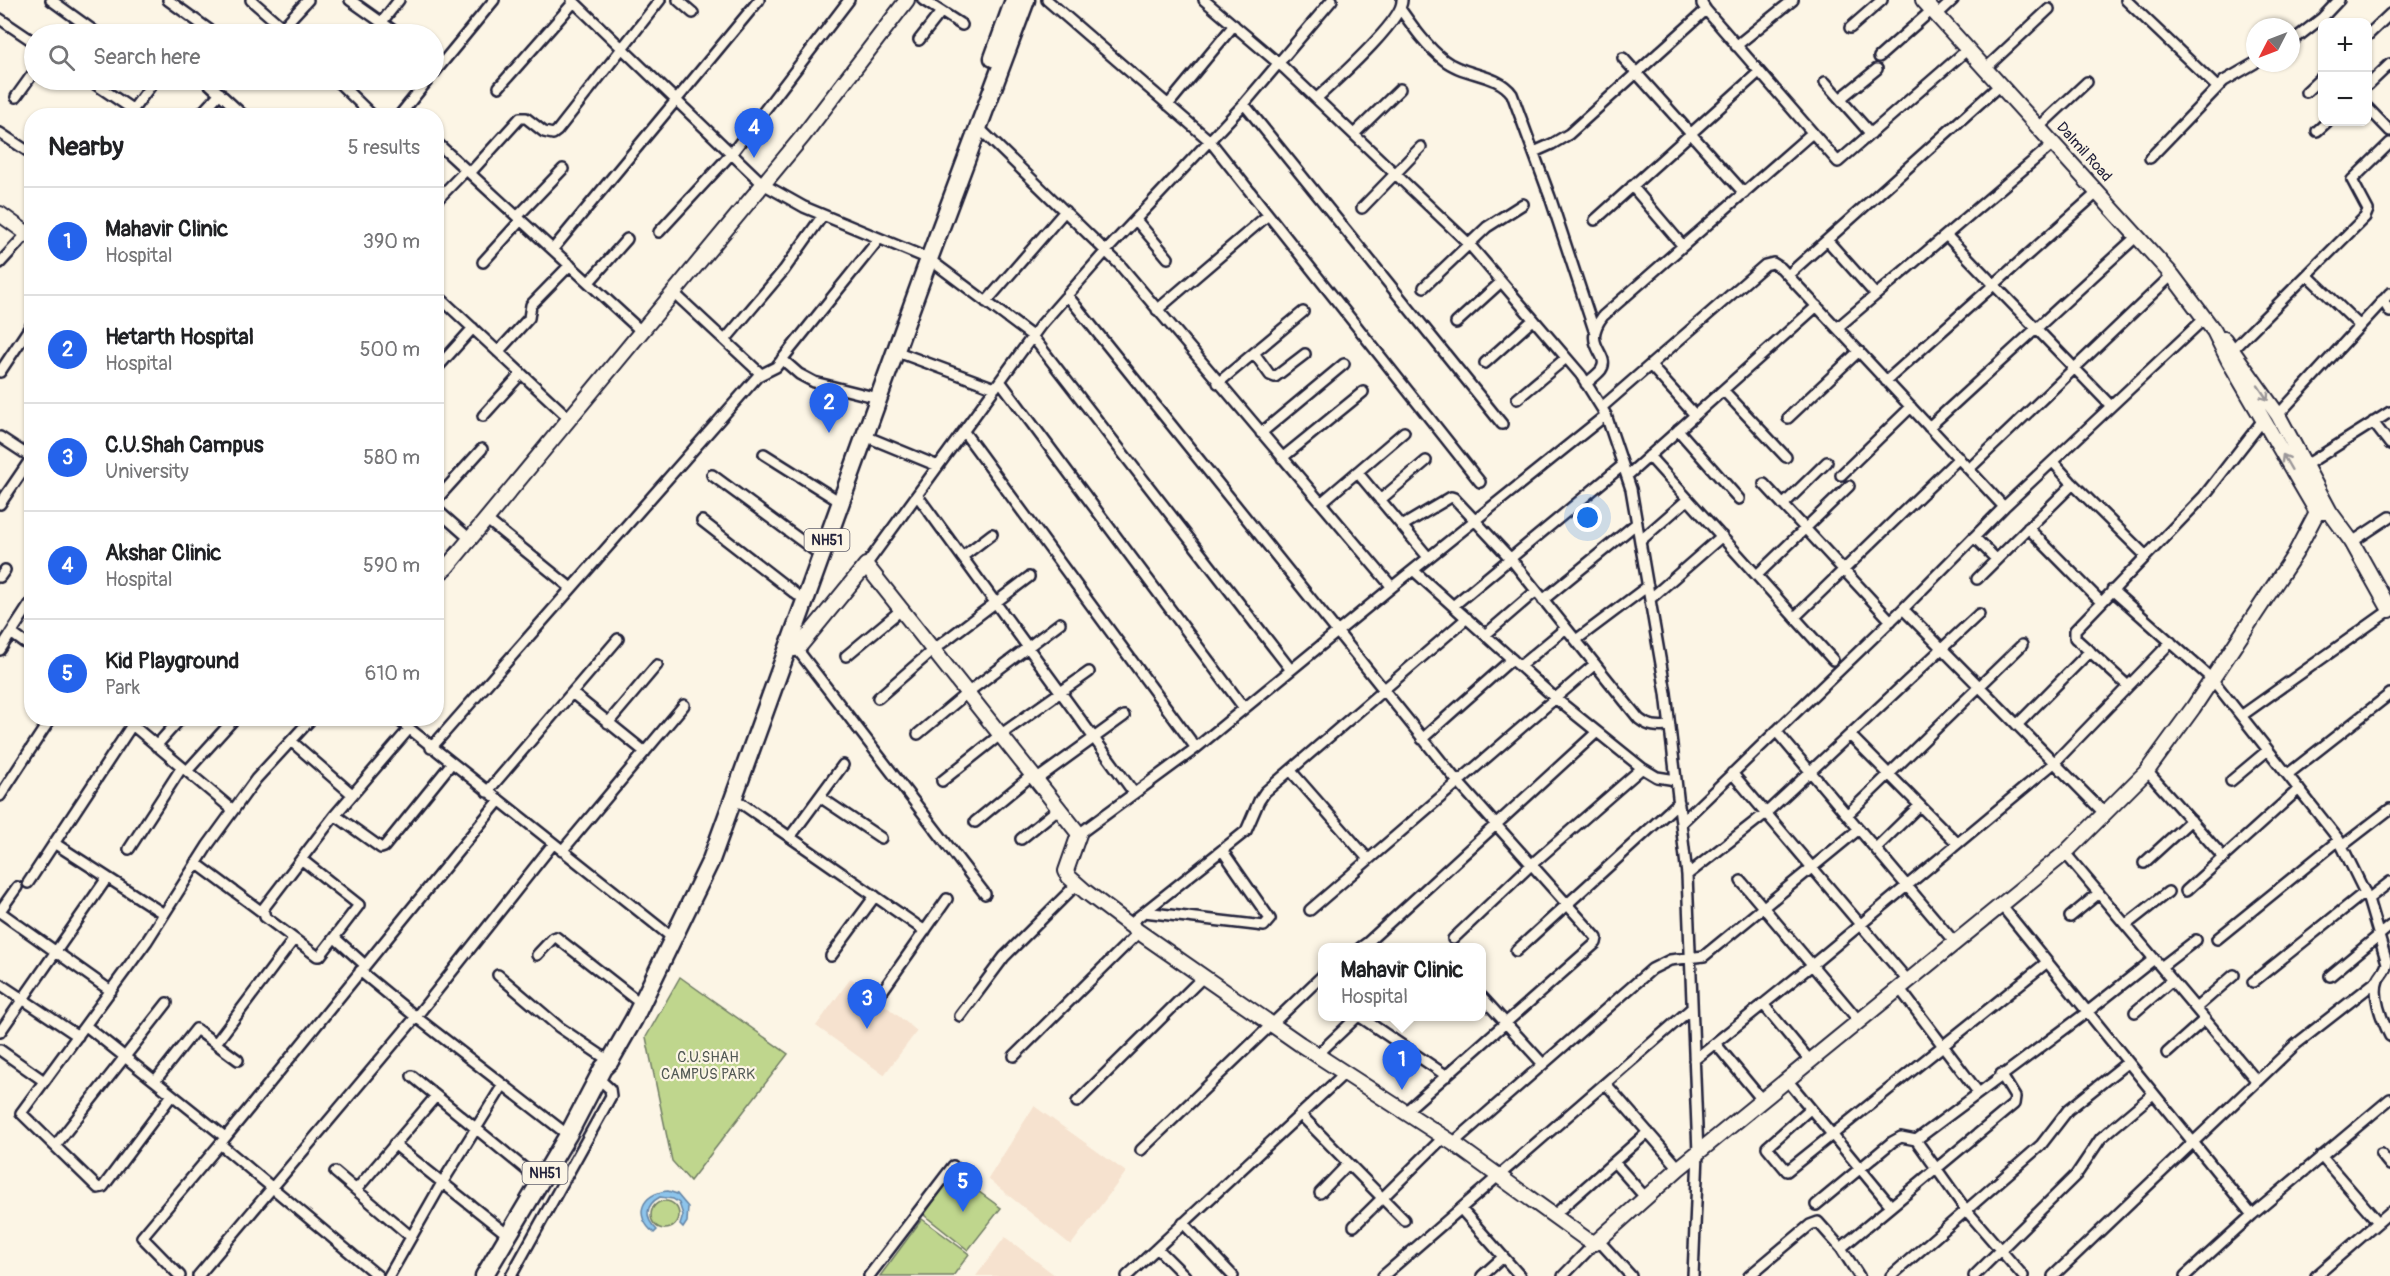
<!DOCTYPE html>
<html lang="en">
<head>
<meta charset="utf-8">
<style>
  body { margin:0; font-family:Pangolin,sans-serif; background:#f6f6f6; color:#202124 }
  .controls { position:absolute; right:18px; top:18px; display:grid; overflow:hidden; border-radius:12px; box-shadow:0 2px 4px #0004 }
  .controls button { width:54px; height:54px; display:grid; place-items:center; padding:0; border:0; border-bottom:2px solid #e0e0e0; background:#fff; color:#202124; font:30px sans-serif }
  .compass { position:absolute; left:2246px; top:18px; width:54px; height:54px; border-radius:50%; background:#fff; box-shadow:0 2px 4px #0004; rotate:228deg }
  .you { position:absolute; left:1588px; top:518px; width:21px; height:21px; margin:-15px; border:4px solid #fff; border-radius:50%; background:#1a73e8; box-shadow:0 0 0 9px #1a73e833 }
  .badge { display:grid; place-items:center; width:39px; height:39px; border-radius:50%; background:#2563eb; color:#fff; font-size:20px; font-weight:700 }
  .pin { position:absolute; translate:-50% -50px; filter:drop-shadow(0 2px 3px #0008) }
  .pin::after { content:''; position:absolute; top:32px; width:21px; height:18px; background:inherit; clip-path:polygon(0 0,100% 0,50% 100%) }
  .popup { position:absolute; left:1318px; top:943px; width:168px; height:78px; box-sizing:border-box; display:grid; place-content:center; border-radius:12px; background:#fff; filter:drop-shadow(0 2px 4px #0005); font-size:20px; white-space:nowrap; color:#757577 }
  .popup b { font-size:22px; color:#202124 }
  .popup::after { content:''; position:absolute; left:50%; top:100%; margin-left:-12px; border:12px solid transparent; border-top-color:#fff }
  .list { margin:0; padding:0; list-style:none }
  h2 { display:flex; justify-content:space-between; align-items:center; height:78px; margin:0; padding:0 24px; font-size:26px }
  h2 small { font-size:20px; font-weight:400; color:#757577 }
  .list li { display:grid; grid-template-columns:39px 1fr auto; gap:18px; align-items:center; box-sizing:border-box; height:108px; padding:0 24px; border-top:2px solid #e0e0e0 }
  .list b { display:block; font-size:22px; white-space:nowrap }
  .list p { margin:0; font-size:20px; white-space:nowrap; color:#757577 }
  .list em { font-size:20px; font-style:normal; color:#757577 }
  .icon { flex:none; width:33px; height:33px; fill:none; stroke:currentColor; stroke-width:2; stroke-linecap:round; stroke-linejoin:round }
  .map { position:relative; flex:none; width:2390px; height:1276px; overflow:hidden }
  .search { position:absolute; background:#fff; box-shadow:0 2px 4px #0004; left:24px; top:24px; width:420px; height:66px; display:flex; align-items:center; gap:15px; box-sizing:border-box; padding:0 21px; border-radius:33px; color:#757577; font-size:22px }
  .panel { position:absolute; background:#fff; box-shadow:0 2px 4px #0004; left:24px; top:108px; width:420px; height:618px; border-radius:24px }
  .map>svg:first-child { display:block }
  .built { fill:#f6e2cf }
  .green { fill:#bfd68d; stroke:#707c64; stroke-width:1.5 }
  .water { fill:#8dc4eb; stroke:#6283a5; stroke-width:1.5 }
  .lines { fill:none; stroke-linecap:round; stroke-linejoin:round }
  .street-casing { stroke:#22223b; stroke-width:14 }
  .secondary-casing { stroke:#22223b; stroke-width:18 }
  .highway-casing { stroke:#22223b; stroke-width:21 }
  .street { stroke:#fcf5e5; stroke-width:9 }
  .secondary { stroke:#fcf5e5; stroke-width:14 }
  .highway { stroke:#fcf5e5; stroke-width:16 }
  .oneway { stroke:#9a9698 }
  .labels { text-anchor:middle; dominant-baseline:central; stroke-width:4.5; stroke-linejoin:round; paint-order:stroke }
  .shield { fill:#fcf5e5; stroke:#63616e; stroke-width:1.5 }
  .shield-label { font-size:14px; font-weight:bold; fill:#22223b }
  .street-label { font-size:15px; fill:#22223b; stroke:#fcf5e5 }
  .park-label { font-size:15px; fill:#515854; stroke:#fcf5e5 }
</style>
</head>
<body>
<div class="map">
<svg width="2390" height="1276" viewBox="0 0 2390 1276">
  <rect width="100%" height="100%" fill="#fcf5e5"/>
  <filter id="ink" filterUnits="userSpaceOnUse"><feTurbulence type="fractalNoise" baseFrequency=".0167" numOctaves="2"/><feDisplacementMap in="SourceGraphic" scale="12" xChannelSelector="R" yChannelSelector="G"/><feConvolveMatrix kernelMatrix="1 2 1 2 8 2 1 2 1" color-interpolation-filters="sRGB"/></filter>
  <g filter="url(#ink)">
    <path class="built" d="M 851,978 L 917,1031 L 884,1075 L 816,1026 Z
      M 1034,1106 L 1126,1172 L 1071,1245 L 988,1179 Z
      M 1005,1237 L 1056,1276 L 976,1276 Z"/>
    <path class="green" d="M 680,977 L 788,1054 L 690,1181 L 672,1161 L 646,1037 Z
      M 953,1173 L 1001,1208 L 968,1250 L 924,1215 Z
      M651 1215a14 14 0 1 1 28 0a14 14 0 1 1-28 0Z
      M 922,1219 L 969,1254 L 953,1276 L 880,1276 Z"/>
    <path class="water" d="M 668,1191 L 677,1194 L 688,1207 L 687,1222 L 683,1228 L 680,1225 L 683,1215 L 679,1203 L 673,1199 L 660,1197 C 645,1205 644,1218 657,1230 L 654,1233 C 633,1216 641,1193 668,1191 Z"/>
    <g class="lines">
      <g class="street-casing">
        <path id="street" d="M 51,0 L 98,34
          M 168,0 L 215,34
          M 251,0 L 290,34
          M 350,0 L 398,34
          M 572,0 L 763,184 L 804,207 L 929,259 L 1032,336 L 1291,670
          M 678,0 L 693,13
          M 923,0 L 962,25
          M 1047,0 L 1210,141 L 1480,482
          M 1204,0 L 1284,68 L 1469,244 L 1581,375 L 1606,415 L 1631,489 L 1666,693 L 1687,875 L 1698,1153 L 1693,1276
          M 1702,0 L 1702,4 L 1706,10 L 1838,162 L 1968,49
          M 2126,0 L 2217,87
          M 1401,10 C 1413,27 1427,47 1444,60 C 1464,76 1497,73 1512,94 L 1550,197 L 1594,330
          M 1937,15 L 1953,0
          M 0,19 L 34,42
          M 381,23 L 399,0
          M 283,27 L 308,0
          M 1850,28 L 1882,0
          M 2368,35 L 2390,14
          M 919,40 L 941,12
          M 2291,42 L 2322,18 L 2339,0
          M 1736,46 L 1793,0
          M 1879,57 L 1932,10
          M 1623,58 L 1744,193
          M 1986,68 L 2049,9
          M 434,73 L 494,0
          M 89,80 L 132,109
          M 205,80 L 244,116
          M 336,80 L 373,116
          M 1825,82 L 1871,134
          M 2368,85 L 2390,64
          M 499,87 L 574,2
          M 2306,92 L 2322,77
          M 16,97 L 34,72
          M 1317,98 C 1334,82 1403,21 1402,0
          M 1840,99 L 1877,69
          M 1244,104 L 1502,424
          M 1168,105 L 1234,25
          M 2368,108 L 2390,131
          M 128,116 L 155,80
          M 199,116 L 220,93
          M 399,116 L 428,80
          M 2039,127 L 2087,82
          M 979,128 L 1120,265 L 1392,587 L 1196,748 L 1079,834
          M 2317,131 L 2327,122
          M 0,133 L 32,154
          M 1354,134 L 1400,89
          M 436,142 L 641,331
          M 1534,152 L 1552,144 L 1569,134 L 1706,10
          M 2150,158 L 2224,81 L 2255,63
          M 470,173 L 520,118 L 526,118 L 544,132 L 553,134 L 557,131 L 660,0
          M 1632,186 L 1683,246
          M 436,201 L 466,170
          M 1362,208 L 1421,147
          M 518,216 L 563,169
          M 1136,220 L 1168,258
          M 1595,220 L 1759,72
          M 659,232 L 732,153 L 849,0
          M 1946,235 L 2111,406
          M 1827,240 L 1876,295
          M 553,249 L 759,0
          M 483,262 L 521,220
          M 0,263 L 32,228
          M 1788,275 L 2001,84
          M 2307,275 L 2359,325
          M 589,282 L 627,239
          M 1424,287 L 1487,227 L 1523,204
          M 673,292 L 761,374
          M 436,294 L 569,418
          M 1067,295 L 1457,781 L 1597,938 L 1596,943 L 1405,1112
          M 2383,300 L 2390,312
          M 986,302 L 1065,211
          M 1157,310 L 1268,215
          M 1456,323 L 1501,282
          M 1837,328 L 2054,143
          M 725,340 L 784,270 L 823,215
          M 2233,349 L 2365,217 L 2368,210 L 2352,180 L 2390,143
          M 895,351 L 995,388
          M 498,352 L 529,318 L 531,305 L 570,265
          M 1254,353 L 1270,375 L 1275,377 L 1305,354
          M 782,359 L 799,374 L 814,382 L 878,398
          M 1485,363 L 1533,320
          M 1650,365 L 1695,415
          M 436,369 L 473,328
          M 0,372 L 32,324
          M 1000,381 L 1244,708
          M 1886,381 L 2098,192
          M 1218,383 L 1303,312
          M 1586,384 C 1591,379 1597,375 1601,370 C 1612,354 1580,346 1603,316 L 1812,133
          M 1723,390 L 1786,457
          M 1517,399 L 1566,358
          M 1602,407 L 1765,265 L 1773,263 L 1781,268 L 2004,507
          M 2278,415 L 2390,293
          M 483,416 L 521,374
          M 1788,418 L 1859,351
          M 2373,422 L 2390,444
          M 1929,427 L 2137,236
          M 1678,430 L 1739,499
          M 964,432 L 1196,748
          M 1261,433 L 1344,364
          M 865,436 L 938,466
          M 0,437 L 32,458
          M 764,454 L 834,498
          M 1649,456 L 1833,660
          M 1282,458 L 1363,392
          M 2306,465 L 2390,412
          M 1969,469 L 2172,275
          M 1357,472 L 1428,557
          M 712,475 L 814,550
          M 1841,475 L 1911,407
          M 1627,476 L 1817,306
          M 2072,483 L 2146,556
          M 1764,484 L 1891,621
          M 917,495 L 1134,793
          M 436,500 L 482,449
          M 1380,500 L 1426,461
          M 1321,503 L 1404,432
          M 0,504 L 32,457
          M 1783,505 L 1827,462
          M 436,509 L 470,539
          M 486,519 L 571,588
          M 702,521 L 797,595
          M 1402,526 L 1451,497 L 1454,498 L 1510,558 L 1639,719 C 1649,727 1657,727 1670,726
          M 2028,528 L 2101,602
          M 1974,537 L 1996,559
          M 1640,541 L 1688,499
          M 2352,542 L 2390,517
          M 962,557 L 992,534
          M 866,565 L 1040,326 L 1106,251 L 1244,104 L 1332,0
          M 1413,570 L 1555,698 L 1642,768 L 1657,777 L 1676,780
          M 1757,575 L 1849,486
          M 0,577 L 5,570
          M 1977,579 L 2072,485 L 2071,482 L 2053,462
          M 1392,587 L 1606,415
          M 2112,590 L 2212,679 L 2339,840 L 2368,899 L 2387,963 C 2386,971 2381,973 2378,980 C 2372,996 2383,1022 2390,1036
          M 1650,599 L 1722,536
          M 1543,600 L 1637,523
          M 1453,606 L 1623,465
          M 1903,609 L 2105,814
          M 1795,617 L 1959,458
          M 11,633 L 32,648
          M 1485,635 L 1536,591
          M 1576,640 L 1648,586
          M 797,649 L 985,894
          M 0,650 L 32,601
          M 846,656 L 901,610
          M 1520,666 L 1566,628
          M 2128,686 L 2075,638 L 2075,630 L 2204,496 L 2263,420
          M 572,693 L 645,752
          M 878,698 L 933,650 L 1029,577
          M 2241,716 L 2390,610
          M 124,718 L 233,810
          M 396,718 L 674,939
          M 608,723 L 657,665
          M 2017,725 L 2090,651
          M 1776,731 L 1956,944
          M 918,734 L 967,693 L 1060,623
          M 1850,735 L 1957,843
          M 1422,739 L 1512,659
          M 291,741 L 352,794
          M 156,746 L 181,718
          M 431,748 L 758,376 L 776,367 L 879,239
          M 187,771 L 235,718
          M 1291,771 L 1368,859
          M 2147,771 L 2224,858
          M 1732,773 L 1909,982
          M 2288,774 L 2390,694
          M 1036,780 L 1124,716
          M 942,781 L 1000,735 L 1089,672
          M 2231,781 L 2268,750
          M 487,792 L 618,639
          M 0,796 L 51,718
          M 820,797 L 881,838
          M 735,799 L 925,931
          M 335,815 L 381,848 L 384,847 L 451,764
          M 1847,815 L 2022,645
          M 975,822 L 1032,775
          M 1681,823 L 1903,609 L 2004,507 L 2205,318
          M 790,837 L 843,765
          M 1021,839 L 1058,809
          M 54,843 L 164,914
          M 2342,846 L 2390,809
          M 1876,848 L 1919,806
          M 129,849 L 182,767
          M 562,851 L 684,705
          M 2065,853 L 2256,1080
          M 301,859 L 359,905 L 320,956 L 317,956 L 265,917 L 263,909 L 335,815 L 409,729
          M 196,863 L 262,912
          M 2144,863 L 2191,820
          M 1687,875 L 1766,813 L 1979,614
          M 1741,881 L 1860,1022
          M 28,883 L 132,725
          M 2186,891 L 2299,789
          M 2368,899 L 2390,882
          M 2001,905 L 2252,1215
          M 1310,910 L 1595,664
          M 0,911 L 17,887
          M 0,912 L 111,991
          M 1144,912 L 1264,926 L 1270,919 L 1222,850
          M 2070,917 L 2099,893
          M 1128,925 L 1246,831 L 1259,801 L 1265,792 L 1467,618
          M 2126,925 L 2168,892
          M 335,938 L 365,965
          M 1453,939 L 1531,865 L 1642,768
          M 2217,939 L 2339,840
          M 1360,948 L 1367,943 L 1597,732
          M 1516,951 L 1679,802
          M 537,955 L 553,938 L 556,937 L 635,999
          M 831,956 L 875,896
          M 2161,967 L 2196,940
          M 360,971 L 416,1017 L 568,1135
          M 498,975 L 559,1027 L 605,1058
          M 2330,976 L 2390,926
          M 2253,982 L 2365,892
          M 0,984 L 78,1036
          M 1900,989 L 1978,1092
          M 881,993 L 947,899
          M 1482,997 L 1543,1064
          M 1763,1004 L 1811,1062
          M 2196,1008 L 2234,975
          M 2135,1012 L 2172,980
          M 960,1016 L 1004,957 L 1077,884
          M 1359,1016 L 1447,1076
          M 86,1026 L 225,1137
          M 0,1032 L 107,878
          M 216,1043 L 294,939
          M 1715,1043 L 1763,1101
          M 0,1050 L 44,1081
          M 2167,1053 L 2205,1019
          M 1317,1055 L 1358,1016
          M 1014,1056 L 1139,932
          M 1694,1060 L 1812,965 L 2054,763 L 2171,642
          M 412,1076 L 540,1181
          M 155,1081 L 196,1029 L 238,1060
          M 1788,1081 L 1891,1206
          M 1606,1084 L 1679,1168
          M 172,1095 L 103,1187 L 98,1188 L 21,1113 L 147,941 L 208,845 L 256,779 L 312,718
          M 1077,1102 L 1203,977
          M 1810,1109 L 1767,1147 L 1787,1171 L 2046,963
          M 1300,1114 L 1404,1220
          M 1916,1140 L 2086,1013 L 2154,959
          M 1453,1143 L 1652,969 L 1670,960 L 1704,956 L 1859,829
          M 394,1144 L 508,1235
          M 55,1146 L 167,1003
          M 1141,1150 L 1322,976
          M 2381,1154 L 2390,1165
          M 2321,1156 L 2378,1222
          M 1614,1162 L 1645,1197
          M 335,1172 L 410,1236
          M 356,1190 L 436,1096
          M 1320,1193 L 1348,1164
          M 1816,1205 L 1892,1142 L 1901,1137 L 1916,1140 L 1966,1210 L 2023,1276
          M 1461,1209 L 1520,1276
          M 1554,1215 L 1648,1132
          M 1183,1223 L 1233,1276
          M 1354,1226 L 1444,1137
          M 1599,1241 L 1631,1276
          M 1157,1248 L 1185,1276
          M 1841,1248 L 2014,1104 L 2015,1097 L 2001,1074
          M 180,1276 L 142,1237 L 220,1144
          M 198,1276 L 416,1017 L 553,844
          M 378,1276 L 220,1144 L 499,801
          M 389,1276 L 442,1183 L 503,1085
          M 511,1276 L 611,1096 L 610,1089 L 598,1078
          M 869,1276 L 953,1166
          M 1127,1276 L 1345,1073
          M 1383,1276 L 1692,1008
          M 1482,1276 L 1503,1257
          M 1563,1276 L 1595,1243
          M 1749,1276 L 1810,1225 L 1818,1222 L 1841,1248 L 1859,1276
          M 1891,1276 L 2041,1145 L 2068,1110 L 2128,1062
          M 1974,1276 L 2076,1175 L 2101,1138 L 2153,1094
          M 2053,1276 L 2295,1045 L 2378,980
          M 2185,1276 L 2252,1215 L 2390,1099
          M 2316,1276 L 2390,1212"/>
      </g>
      <g class="secondary-casing">
        <path id="secondary" d="M 1923,0 L 2172,275 L 2214,331 L 2229,361 L 2317,512
          M 0,214 L 32,237
          M 2224,339 L 2278,415 L 2330,512 L 2352,542 L 2390,610
          M 436,569 L 442,571 L 446,568 L 803,136 L 907,0
          M 790,644 L 794,649 L 799,647 L 866,565 L 1079,834 L 1066,871 L 1069,877 L 1086,892 L 1139,932 L 1300,1044 L 1453,1143 L 1586,1239 L 1595,1243 L 1679,1168 L 2065,853 L 2147,771 L 2193,708 L 2295,554 L 2317,512 L 2330,512"/>
      </g>
      <g class="highway-casing">
        <path id="highway" d="M 993,58 L 1014,0
          M 484,1276 L 568,1135 L 603,1068 L 610,1061 L 634,1019 L 711,860 L 929,259 L 1026,0"/>
      </g>
      <use href="#street" class="street"/>
      <use href="#secondary" class="secondary"/>
      <use href="#highway" class="highway"/>
    </g>
    <defs><path id="oneway-shaft" d="M-6 0H5M1.5-3L5.5 0L1.5 3" fill="none" stroke-width="1.6" stroke-linecap="round" stroke-linejoin="round" transform="scale(1.5)"/></defs>
    <g class="oneway">
      <use href="#oneway-shaft" transform="translate(2263 393) rotate(56)"/>
      <use href="#oneway-shaft" transform="translate(2287 462) rotate(-120)"/>
    </g>
  </g>
  <g class="labels">
    <g class="shield">
      <rect x="804.5" y="529" width="45" height="22" rx="4.5"/>
      <rect x="522.5" y="1162" width="45" height="22" rx="4.5"/>
    </g>
    <g class="shield-label">
      <text x="827" y="540">NH51</text>
      <text x="545" y="1173">NH51</text>
    </g>
    <g class="street-label">
      <text transform="translate(2084 152) rotate(48)">Dalmil Road</text>
    </g>
    <g class="park-label">
      <text x="708" y="1057">C.U.SHAH<tspan x="708" dy="17">CAMPUS PARK</tspan></text>
    </g>
  </g>
</svg>
<div class="controls">
<button>+</button>
<button>−</button>
</div>
<svg class="compass" viewBox="-18 -18 36 36"><path d="M0-13l5 13h-10z" fill="#e53935"/><path d="M0 13l5-13h-10z" fill="#757577"/></svg>
<div class="you"></div>
<div class="pin badge" style="left:1402px;top:1090px">1</div>
<div class="popup"><b>Mahavir Clinic</b>Hospital</div>
<div class="pin badge" style="left:829px;top:433px">2</div>
<div class="pin badge" style="left:867px;top:1029px">3</div>
<div class="pin badge" style="left:754px;top:158px">4</div>
<div class="pin badge" style="left:963px;top:1212px">5</div>
<div class="search"><svg class="icon" aria-label="search" viewBox="0 0 24 24"><circle cx="10" cy="10" r="6"/><path d="M15 15l6 6"/></svg>Search here</div>
<section class="panel">
<h2>Nearby<small>5 results</small></h2>
<ul class="list">
<li><span class="badge">1</span><div><b>Mahavir Clinic</b><p>Hospital</p></div><em>390 m</em></li>
<li><span class="badge">2</span><div><b>Hetarth Hospital</b><p>Hospital</p></div><em>500 m</em></li>
<li><span class="badge">3</span><div><b>C.U.Shah Campus</b><p>University</p></div><em>580 m</em></li>
<li><span class="badge">4</span><div><b>Akshar Clinic</b><p>Hospital</p></div><em>590 m</em></li>
<li><span class="badge">5</span><div><b>Kid Playground</b><p>Park</p></div><em>610 m</em></li>
</ul>
</section>
</div>
</body>
</html>
